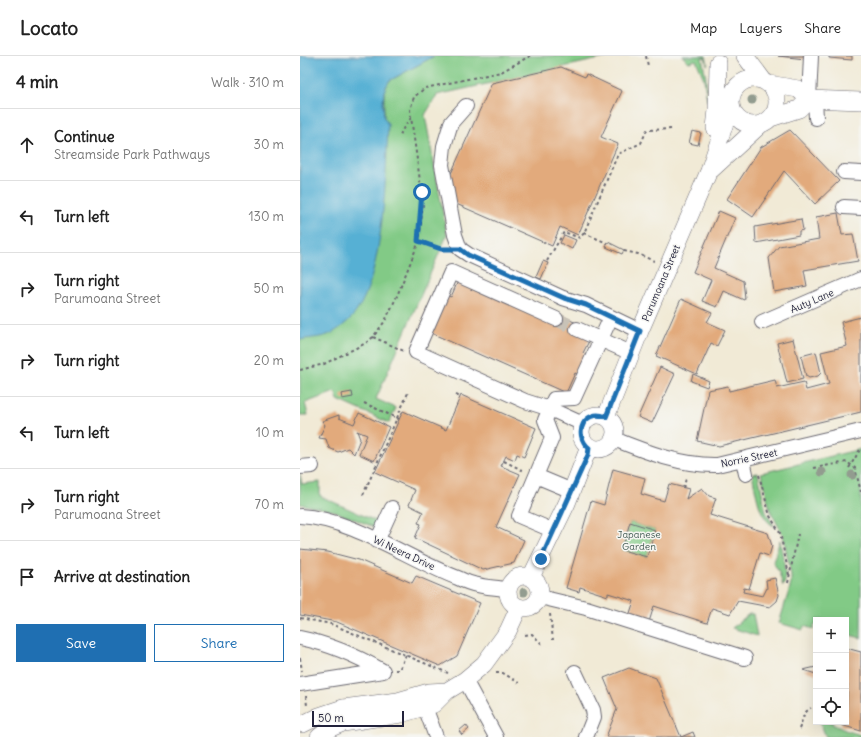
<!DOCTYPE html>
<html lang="en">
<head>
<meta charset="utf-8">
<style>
  body { margin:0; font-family:Delius,sans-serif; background:#f2f2f2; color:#222 }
  .controls { position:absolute; right:12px; bottom:12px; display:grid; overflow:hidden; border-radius:0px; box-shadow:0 4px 16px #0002 }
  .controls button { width:36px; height:36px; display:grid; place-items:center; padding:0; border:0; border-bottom:1px solid #e0e0e0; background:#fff; color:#222; font:20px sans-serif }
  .scale { position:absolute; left:12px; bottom:10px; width:92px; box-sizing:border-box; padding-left:4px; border:2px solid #22223b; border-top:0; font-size:11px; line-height:14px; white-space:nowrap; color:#22223b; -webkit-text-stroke:3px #f6f6f2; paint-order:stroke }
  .stop { position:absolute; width:12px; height:12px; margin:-9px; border:3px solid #1f6fb2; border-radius:50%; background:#fff }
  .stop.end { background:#1f6fb2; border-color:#fff; box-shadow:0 1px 4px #0008 }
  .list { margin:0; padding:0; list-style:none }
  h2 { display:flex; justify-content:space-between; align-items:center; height:52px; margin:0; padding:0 16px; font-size:17px }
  h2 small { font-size:13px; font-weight:400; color:#767676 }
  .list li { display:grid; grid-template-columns:26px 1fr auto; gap:12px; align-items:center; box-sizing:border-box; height:72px; padding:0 16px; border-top:1px solid #e0e0e0 }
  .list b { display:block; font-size:15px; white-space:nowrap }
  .list p { margin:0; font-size:13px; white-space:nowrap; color:#767676 }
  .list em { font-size:13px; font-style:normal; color:#767676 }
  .actions { display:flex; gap:8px; padding:12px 16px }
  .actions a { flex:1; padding:9px 0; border:1px solid #1f6fb2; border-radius:0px; text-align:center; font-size:14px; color:#1f6fb2 }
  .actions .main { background:#1f6fb2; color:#fff }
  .icon { flex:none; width:22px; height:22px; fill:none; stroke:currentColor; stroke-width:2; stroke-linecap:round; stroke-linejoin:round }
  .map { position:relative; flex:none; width:561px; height:681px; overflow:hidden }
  header { display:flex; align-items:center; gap:24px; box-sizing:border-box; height:56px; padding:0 20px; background:#fff; border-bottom:1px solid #e0e0e0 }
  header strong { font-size:19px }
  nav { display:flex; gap:22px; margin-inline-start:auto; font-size:14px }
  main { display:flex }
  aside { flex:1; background:#fff }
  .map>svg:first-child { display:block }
  .green { fill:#82ca86; stroke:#527660 }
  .water { fill:#56b0d4; stroke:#3c6988 }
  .building { fill:#e2aa7c; fill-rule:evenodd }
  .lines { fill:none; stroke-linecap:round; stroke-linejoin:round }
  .minor-tunnel { stroke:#c8c2b7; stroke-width:14; stroke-dasharray:14 7; stroke-linecap:butt }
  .minor-casing { stroke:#6a6871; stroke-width:16 }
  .major-casing { stroke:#6a6871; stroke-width:18 }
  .path { stroke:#6a6871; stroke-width:2; stroke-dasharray:3 3; stroke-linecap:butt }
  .minor { stroke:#fff; stroke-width:14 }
  .major { stroke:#fff; stroke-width:17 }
  .tree { fill:#929c8f }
  .route { stroke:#1f6fb2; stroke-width:5 }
  .labels { text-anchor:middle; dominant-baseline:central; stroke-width:3; stroke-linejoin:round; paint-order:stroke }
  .street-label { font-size:10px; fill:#22223b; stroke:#f6f6f2 }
  .park-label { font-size:10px; fill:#445d55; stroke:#f6f6f2 }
</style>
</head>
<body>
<header>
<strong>Locato</strong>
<nav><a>Map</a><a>Layers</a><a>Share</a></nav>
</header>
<main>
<aside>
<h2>4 min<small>Walk · 310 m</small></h2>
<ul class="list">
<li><svg class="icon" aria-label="ahead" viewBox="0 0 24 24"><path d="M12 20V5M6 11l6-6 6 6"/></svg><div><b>Continue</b><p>Streamside Park Pathways</p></div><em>30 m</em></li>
<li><svg class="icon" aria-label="left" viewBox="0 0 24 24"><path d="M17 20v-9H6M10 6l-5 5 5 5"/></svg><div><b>Turn left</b></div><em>130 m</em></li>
<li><svg class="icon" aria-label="right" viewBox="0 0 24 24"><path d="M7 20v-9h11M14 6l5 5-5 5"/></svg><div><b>Turn right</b><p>Parumoana Street</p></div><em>50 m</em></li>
<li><svg class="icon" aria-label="right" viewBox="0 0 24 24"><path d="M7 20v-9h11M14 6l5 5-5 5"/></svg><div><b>Turn right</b></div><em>20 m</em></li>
<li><svg class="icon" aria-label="left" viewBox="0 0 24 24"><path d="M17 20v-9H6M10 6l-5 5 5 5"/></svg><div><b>Turn left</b></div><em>10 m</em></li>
<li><svg class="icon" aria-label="right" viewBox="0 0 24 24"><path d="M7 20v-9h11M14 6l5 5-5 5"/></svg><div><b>Turn right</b><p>Parumoana Street</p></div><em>70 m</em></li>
<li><svg class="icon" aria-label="arrive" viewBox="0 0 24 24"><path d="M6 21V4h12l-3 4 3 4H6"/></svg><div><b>Arrive at destination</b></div></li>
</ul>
<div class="actions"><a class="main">Save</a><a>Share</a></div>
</aside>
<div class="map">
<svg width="561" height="681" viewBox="0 0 561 681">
  <rect width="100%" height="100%" fill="#f6f6f2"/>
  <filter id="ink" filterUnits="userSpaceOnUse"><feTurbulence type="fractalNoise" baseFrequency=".025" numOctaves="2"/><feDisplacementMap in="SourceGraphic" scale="8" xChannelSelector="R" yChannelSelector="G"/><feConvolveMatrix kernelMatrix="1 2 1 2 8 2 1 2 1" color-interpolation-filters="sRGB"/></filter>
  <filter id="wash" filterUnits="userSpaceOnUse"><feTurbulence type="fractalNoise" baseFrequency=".012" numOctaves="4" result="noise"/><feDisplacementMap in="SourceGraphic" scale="16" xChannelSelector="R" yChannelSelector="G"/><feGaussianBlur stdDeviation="0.9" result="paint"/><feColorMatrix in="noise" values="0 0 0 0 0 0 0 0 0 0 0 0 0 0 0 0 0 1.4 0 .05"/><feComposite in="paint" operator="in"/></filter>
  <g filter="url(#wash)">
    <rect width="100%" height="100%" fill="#f1ead6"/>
    <path class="green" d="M 134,0 L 313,0 L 137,39 L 125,59 L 147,179 L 76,343 L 96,352 L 89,367 L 38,344 L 35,336 L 5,347 L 8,359 L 0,359 L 0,53 L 84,62 L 84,35 L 89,25 Z
      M 382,0 L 406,0 L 408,8 L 407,9 L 405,1 L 402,2 L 406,22 L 407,45 L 404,23 L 396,4 L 389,6 Z
      M 561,393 L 561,582 L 546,578 L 546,564 L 516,564 L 516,569 L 514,569 L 513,573 L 504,570 L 503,574 L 479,567 L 491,528 L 491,519 L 483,479 L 470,454 L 461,417 Z
      M 458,417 L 466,456 L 474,470 C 458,462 456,434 452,418 Z
      M 0,418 L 2,428 L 20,426 L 20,440 L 78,466 L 74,471 L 34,455 L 0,448 Z
      M 330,466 L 355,474 L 347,501 L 322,494 Z
      M 480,484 C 481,493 489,525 483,530 L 479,516 L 473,506 Z
      M 449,558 L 453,558 L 457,580 L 432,572 Z
      M 520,666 L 533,666 L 532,668 L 545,674 L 561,679 L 561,681 L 526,681 Z"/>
    <path class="water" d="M 0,0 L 134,0 L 89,25 L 84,35 L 83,48 L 84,62 L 88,68 C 86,117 84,217 56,256 C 50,265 34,278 24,280 C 17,282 8,282 0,284 Z"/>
    <g id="blocks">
      <path class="building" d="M 478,0 L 505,0 L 505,3 Z
        M 529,0 L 552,0 L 552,4 L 529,2 Z
        M 261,11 L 285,21 L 286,18 L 322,35 L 301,81 L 318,88 L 278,179 L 260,171 L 252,190 L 154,147 L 149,122 L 192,27 Z
        M 490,74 L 539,125 L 515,148 L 484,115 L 453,161 L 427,143 L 461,91 Z
        M 392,75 L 401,77 L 398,89 L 389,87 Z
        M 419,155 L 435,162 L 414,212 L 443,225 L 445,242 L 444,244 L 424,235 L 417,251 L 402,245 L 411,224 L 393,216 Z
        M 538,157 L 542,179 L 553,178 L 558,205 L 504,214 L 507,230 L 474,236 L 469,202 L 479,190 L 519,183 L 516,161 Z
        M 501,163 L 503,174 L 499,175 L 499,179 L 456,187 L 455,171 Z
        M 264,179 L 276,184 L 272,193 L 260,187 Z
        M 308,186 L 324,194 L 322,198 L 306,191 Z
        M 243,205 L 248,207 L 241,223 L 236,221 Z
        M 158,225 L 258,259 L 279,268 L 290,283 L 283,297 L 289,300 L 280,319 L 275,317 L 266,337 L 131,277 L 147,239 L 151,241 Z
        M 381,243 L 412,257 L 407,266 L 425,274 L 417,290 L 411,287 L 397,318 L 356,300 Z
        M 561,261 L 561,356 L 419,390 L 397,385 L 408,334 L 428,330 L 429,335 L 475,324 L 477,332 L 504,326 L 506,334 L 529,328 L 521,296 L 547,290 L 541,266 Z
        M 493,283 L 503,323 L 487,327 L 477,287 Z
        M 516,296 L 521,317 L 518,320 L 509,322 L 506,320 L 501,300 Z
        M 360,311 L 375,318 L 352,367 L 338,361 Z
        M 393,318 L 409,325 L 407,331 L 391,325 Z
        M 52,336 L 53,341 L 42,343 L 41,338 Z
        M 161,339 L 236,372 L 224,401 L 217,398 L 215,404 L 206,400 L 201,410 L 220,418 L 196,471 L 224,484 L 214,507 L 183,514 L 115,482 L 121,468 L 118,467 L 123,456 L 109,449 L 115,434 L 75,416 L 103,355 L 146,374 Z
        M 59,357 L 89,371 L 74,405 L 59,398 L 67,379 L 57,375 L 60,383 L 54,398 L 48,392 L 38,396 L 29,392 L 26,383 L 19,382 L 25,369 L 22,365 L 39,359 L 39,362 L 54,368 Z
        M 313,413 L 345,422 L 341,438 L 364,445 L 369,428 L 389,433 L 386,443 L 402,432 L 409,440 L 416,442 L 410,459 L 468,477 L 472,490 L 469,500 L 460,497 L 449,533 L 444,532 L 443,536 L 463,540 L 467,532 L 466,524 L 475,522 L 479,539 L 477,545 L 470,551 L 438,545 L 430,558 L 412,552 L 407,567 L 354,550 L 349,566 L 329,560 L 334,545 L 308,537 L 308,540 L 280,531 L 279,536 L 266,532 L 291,445 L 304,449 ZM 330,466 L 355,474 L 347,501 L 322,494 Z
        M 0,493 L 28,496 L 59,504 L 112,527 L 116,520 L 180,547 L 157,600 L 140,610 L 37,566 L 0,559 Z
        M 546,592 L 561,596 L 561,675 L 541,669 L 542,666 L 546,666 L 548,628 L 546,627 Z
        M 516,611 L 516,618 L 503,614 Z
        M 329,612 L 356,622 L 381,681 L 393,676 L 395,681 L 306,681 L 317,653 L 304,622 Z
        M 166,669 L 169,673 L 162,679 L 159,675 Z"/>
    </g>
  </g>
  <g filter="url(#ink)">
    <use href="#blocks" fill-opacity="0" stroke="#6a6871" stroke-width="1"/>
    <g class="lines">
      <path class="minor-tunnel" d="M 256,263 L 277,273"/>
      <g class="minor-casing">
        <path id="minor" d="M 509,43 L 511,0
          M 515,43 L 516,62
          M 166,50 L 151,67 L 144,90 L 142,109 L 155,179 L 160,193 L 169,199 L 263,242 L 286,249 L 340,275
          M 544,116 L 561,117
          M 544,151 L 561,152
          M 256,263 L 151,216 L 116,296 L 225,345 L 250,353 L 283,368
          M 462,266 L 561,223
          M 277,273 L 331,297
          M 314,383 C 346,396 383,410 417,409 L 561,375
          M 443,404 L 446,418
          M 0,411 L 12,410
          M 236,420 L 272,435
          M 0,460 C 53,463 108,503 158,522 C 164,525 171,528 178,529 C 188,532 198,531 208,534
          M 254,475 L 219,460 L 252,382 L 245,364 L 254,343 L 274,342 L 311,261
          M 77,485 L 92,452
          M 240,541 L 286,552 L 445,602
          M 0,582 C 30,588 57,600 83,615 L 0,628
          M 275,616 L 293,654 L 294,661 L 286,681
          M 165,624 L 196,681
          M 125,651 L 136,681"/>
      </g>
      <g class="major-casing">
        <path id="major" d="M 445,0 L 463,24
          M431 46a23 23 0 1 1 46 0a23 23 0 1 1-46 0Z
          M 469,28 L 498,33 L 509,43 L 561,45
          M 471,62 L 499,53 L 509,43
          M 415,72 L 417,54 L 418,7
          M 411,114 L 460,69
          M281 376a17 17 0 1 1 34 0a17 17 0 1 1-34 0Z
          M 306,361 L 340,275 L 409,115 L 431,49
          M208 536a16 16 0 1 1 32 0a16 16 0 1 1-32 0Z
          M 231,521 L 267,447 L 289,391
          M 3,668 L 19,660 L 43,652 L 98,645 L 129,636 L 147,635
          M 19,681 L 31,672 L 43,667 L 101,658 L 134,648 L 147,635 L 165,624 L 184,608 L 208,575 L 219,551"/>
      </g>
      <path class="path" d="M 346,0 L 348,10
        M 100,79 L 105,69 L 111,62
        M 284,177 L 307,187
        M 119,185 L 141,193 L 146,193
        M 324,195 L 338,198 L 354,205
        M 247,205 L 264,176 L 280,182 L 284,177 L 318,98 L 341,87 L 347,74 L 374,73
        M 73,281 L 104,295
        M 0,314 L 24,308 L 66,287 L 73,281 L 85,265 L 97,240 L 119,185 L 123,146 L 110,54 L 114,41 L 125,32 L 201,16 L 230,0
        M 156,339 L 160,341
        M 64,347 L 99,363
        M 204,405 L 224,415
        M 514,412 L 547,406 L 555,412 L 561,436
        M 549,412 L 561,392
        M 459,419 L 470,460 L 480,477 L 489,519
        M 383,432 L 386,423
        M 63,439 L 108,337
        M 488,527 L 498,478
        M 250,558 L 253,584
        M 0,562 L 31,568 L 148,617
        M 225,579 L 232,578 L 243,589
        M 0,602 L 2,615
        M 95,614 L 99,614 L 106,599
        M 196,617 L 203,617 L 219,627
        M 6,640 L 7,650
        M 499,673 C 503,664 502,657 511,652"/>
      <use href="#minor" class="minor"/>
      <use href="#major" class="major"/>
    </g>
    <g class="tree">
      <circle cx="452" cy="44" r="4.5"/>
      <circle cx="522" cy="416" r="4.5"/>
      <circle cx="552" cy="419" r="4.5"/>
      <circle cx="224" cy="536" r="4.5"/>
    </g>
  </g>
  <g class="lines" filter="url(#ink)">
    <path class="route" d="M 122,136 L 118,185 L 141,193 L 160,193 L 168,199 L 264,242 L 286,249 L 340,275 L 306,361 C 285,352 272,378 289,392 L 288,399 L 241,503"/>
  </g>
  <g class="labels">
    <g class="street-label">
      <text transform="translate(361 227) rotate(-67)">Parumoana Street</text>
      <text transform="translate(512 245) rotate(-23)">Auty Lane</text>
      <text transform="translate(449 402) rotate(-12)">Norrie Street</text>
      <text transform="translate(104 497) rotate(25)">Wi Neera Drive</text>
    </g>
    <g class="park-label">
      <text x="339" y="478">Japanese<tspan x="339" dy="12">Garden</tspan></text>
    </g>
  </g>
</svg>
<div class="controls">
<button>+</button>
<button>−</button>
<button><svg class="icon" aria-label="locate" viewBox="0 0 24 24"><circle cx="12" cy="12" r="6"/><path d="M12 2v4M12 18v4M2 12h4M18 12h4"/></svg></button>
</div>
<div class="scale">50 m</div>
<div class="stop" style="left:122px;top:136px"></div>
<div class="stop end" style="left:241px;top:503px"></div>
</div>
</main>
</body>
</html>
